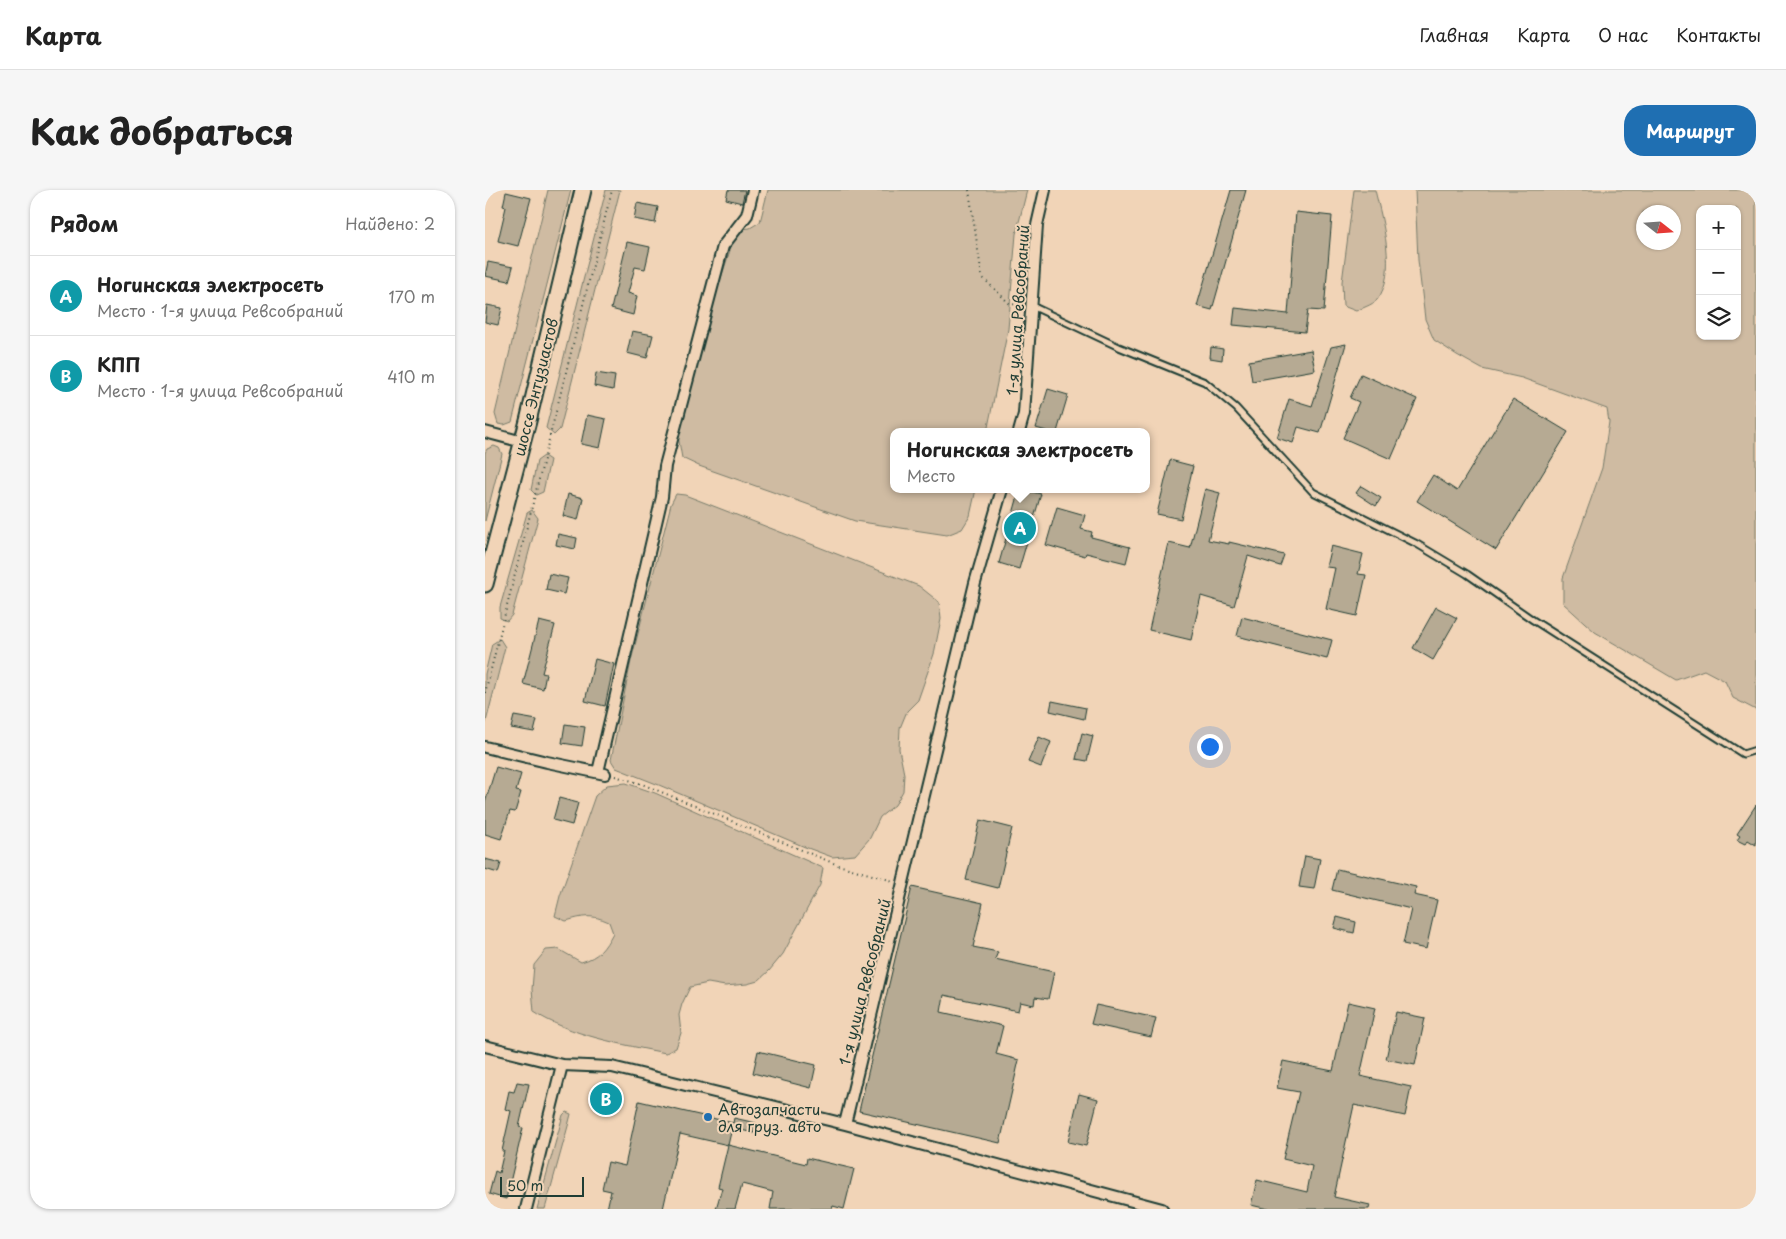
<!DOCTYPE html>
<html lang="ru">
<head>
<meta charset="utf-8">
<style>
  body { margin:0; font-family:"Playpen Sans",sans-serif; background:#f6f6f6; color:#222 }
  .controls { position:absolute; right:15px; top:15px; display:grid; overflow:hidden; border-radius:10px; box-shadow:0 1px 4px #0004 }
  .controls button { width:45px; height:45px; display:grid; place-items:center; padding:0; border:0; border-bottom:1px solid #e0e0e0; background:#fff; color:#222; font:25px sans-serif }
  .compass { position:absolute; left:1151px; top:15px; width:45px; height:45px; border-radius:50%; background:#fff; box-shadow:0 1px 4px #0004; rotate:107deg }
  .scale { position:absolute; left:15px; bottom:12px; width:84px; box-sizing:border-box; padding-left:5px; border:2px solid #1f3d34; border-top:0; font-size:14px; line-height:18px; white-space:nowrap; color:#1f3d34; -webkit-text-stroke:4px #f1d4b7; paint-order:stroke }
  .you { position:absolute; left:724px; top:556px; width:18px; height:18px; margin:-12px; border:4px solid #fff; border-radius:50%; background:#1a73e8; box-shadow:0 0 0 8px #1a73e833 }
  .badge { display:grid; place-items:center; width:32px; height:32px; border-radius:50%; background:#1f6fb2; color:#fff; font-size:16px; font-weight:700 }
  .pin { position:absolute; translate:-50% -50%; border:2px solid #fff; box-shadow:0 1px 5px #0006 }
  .popup { position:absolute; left:405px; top:238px; width:260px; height:65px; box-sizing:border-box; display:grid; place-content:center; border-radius:10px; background:#fff; filter:drop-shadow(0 1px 4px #0005); font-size:16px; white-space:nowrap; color:#767676 }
  .popup b { font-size:19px; color:#222 }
  .popup::after { content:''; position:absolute; left:50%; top:100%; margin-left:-10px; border:10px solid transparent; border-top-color:#fff }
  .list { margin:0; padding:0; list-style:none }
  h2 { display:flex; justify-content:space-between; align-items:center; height:65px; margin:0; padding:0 20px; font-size:21px }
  h2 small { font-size:16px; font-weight:400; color:#767676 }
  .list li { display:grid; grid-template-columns:32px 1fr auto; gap:15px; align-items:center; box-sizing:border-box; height:80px; padding:0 20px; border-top:1px solid #e0e0e0 }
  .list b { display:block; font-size:19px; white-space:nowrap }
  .list p { margin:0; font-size:16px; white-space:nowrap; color:#767676 }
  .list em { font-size:16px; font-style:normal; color:#767676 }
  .icon { flex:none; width:28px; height:28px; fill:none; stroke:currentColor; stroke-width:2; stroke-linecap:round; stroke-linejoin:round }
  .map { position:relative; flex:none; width:1271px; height:1019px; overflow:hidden; border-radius:20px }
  header { display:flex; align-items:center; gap:30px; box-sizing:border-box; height:70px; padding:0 25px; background:#fff; border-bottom:1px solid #e0e0e0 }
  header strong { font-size:24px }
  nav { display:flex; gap:28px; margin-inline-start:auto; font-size:18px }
  .intro { display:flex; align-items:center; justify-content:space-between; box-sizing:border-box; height:120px; padding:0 30px }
  h1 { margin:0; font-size:35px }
  .button { padding:12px 22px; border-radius:20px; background:#1f6fb2; color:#fff; font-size:18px; font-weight:700 }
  main { display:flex; gap:30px; padding:0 30px }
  aside { flex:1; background:#fff; border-radius:20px; box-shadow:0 1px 4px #0004 }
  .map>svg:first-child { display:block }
  .green { fill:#cfbba2; stroke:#777c6b; fill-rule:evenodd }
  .building { fill:#b6aa93; stroke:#1f3d34 }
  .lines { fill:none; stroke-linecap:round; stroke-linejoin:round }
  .lane-casing { stroke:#1f3d34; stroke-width:9 }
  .street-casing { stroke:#1f3d34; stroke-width:14 }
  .secondary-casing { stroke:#1f3d34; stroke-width:19 }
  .path { stroke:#1f3d34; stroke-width:2; stroke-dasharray:1 4; stroke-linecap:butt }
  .lane { stroke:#f1d4b7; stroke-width:5 }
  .street { stroke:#f1d4b7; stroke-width:10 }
  .secondary { stroke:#f1d4b7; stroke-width:15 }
  .poi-dot { fill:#1f6fb2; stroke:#f1d4b7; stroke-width:2 }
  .labels { text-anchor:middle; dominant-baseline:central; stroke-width:4; stroke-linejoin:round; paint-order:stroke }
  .street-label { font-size:15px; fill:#1f3d34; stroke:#f1d4b7 }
  .poi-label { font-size:15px; fill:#1f3d34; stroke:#f1d4b7; text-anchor:start }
</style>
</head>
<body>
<header>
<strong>Карта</strong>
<nav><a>Главная</a><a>Карта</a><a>О нас</a><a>Контакты</a></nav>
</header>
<div class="intro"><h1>Как добраться</h1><a class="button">Маршрут</a></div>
<main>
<aside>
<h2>Рядом<small>Найдено: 2</small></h2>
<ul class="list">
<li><span class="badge" style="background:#0f9aa8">A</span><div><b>Ногинская электросеть</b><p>Место · 1-я улица Ревсобраний</p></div><em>170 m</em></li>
<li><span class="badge" style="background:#0f9aa8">B</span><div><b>КПП</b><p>Место · 1-я улица Ревсобраний</p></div><em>410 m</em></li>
</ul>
</aside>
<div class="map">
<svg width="1271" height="1019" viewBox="0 0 1271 1019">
  <rect width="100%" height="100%" fill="#f1d4b7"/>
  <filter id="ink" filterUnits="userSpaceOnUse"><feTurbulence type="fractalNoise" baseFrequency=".02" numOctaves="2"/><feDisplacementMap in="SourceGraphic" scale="10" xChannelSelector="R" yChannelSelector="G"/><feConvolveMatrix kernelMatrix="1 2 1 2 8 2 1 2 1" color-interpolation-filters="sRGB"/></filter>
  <g filter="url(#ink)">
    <path class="green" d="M 63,0 L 86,0 L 27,232 L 19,235 L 13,234 L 10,224 Z
      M 121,0 L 135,0 L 75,239 L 69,245 L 61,238 Z
      M 283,0 L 542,0 L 531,44 L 523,139 L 502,242 L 409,242 L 409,299 L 491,299 L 485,326 L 477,339 L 462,345 L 370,331 L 214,276 L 197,268 L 193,246 L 218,144 L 248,51 L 256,39 L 265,38 L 275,32 Z
      M 869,0 L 890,0 C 897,30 913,83 892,110 C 887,115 877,118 871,121 L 858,116 L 857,92 Z
      M 930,0 L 1271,0 L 1271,520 L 1248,508 L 1240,491 L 1219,480 L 1191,490 L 1110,442 L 1078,413 L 1078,388 L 1117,278 L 1124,232 L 1122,219 L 1037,188 L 997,179 L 972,165 L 949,150 L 940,129 L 933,70 ZM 1215,19 L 1252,19 L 1252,146 L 1215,146 ZM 1158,22 L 1188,22 L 1188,52 L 1158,52 Z
      M 9,256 L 14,258 L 17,264 L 0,331 L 0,263 L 2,259 Z
      M 59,266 L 65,270 L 58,302 L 51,305 L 46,300 L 52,271 Z
      M 191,304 L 200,305 L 434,396 L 454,412 L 456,429 L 449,464 L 433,510 L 422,521 L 415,538 L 414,559 L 419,584 L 418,601 L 410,615 L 395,627 L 385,648 L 370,665 L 347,667 L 320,657 L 174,595 L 131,578 L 126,570 L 146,471 L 186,314 Z
      M 47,320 L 53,328 L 27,425 L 22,431 L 15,428 L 15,417 L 42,323 Z
      M 15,449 L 20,457 L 0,536 L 0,484 L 7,454 Z
      M 141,593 L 170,603 L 338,678 L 335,695 L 298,764 L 284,781 L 273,791 L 262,794 L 240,796 L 223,793 L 205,797 L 197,814 L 194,825 L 196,843 L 191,858 L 181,863 C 139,855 84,845 49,822 L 47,799 L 49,775 L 61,760 L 73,759 L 96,772 C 114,767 119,759 128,743 L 124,732 C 106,724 99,726 81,731 L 70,726 L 75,706 L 110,606 L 122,595 Z
      M 81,922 L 86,924 L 83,936 L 60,1019 L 52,1019 L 78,925 Z"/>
    <path class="building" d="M 243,0 L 260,0 L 257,13 L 241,9 Z
      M 746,0 L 761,0 L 727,120 L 712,116 Z
      M 21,2 L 46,8 L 33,56 L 13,51 L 21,17 L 18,16 Z
      M 152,13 L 173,17 L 170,33 L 149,29 Z
      M 811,22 L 847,26 L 839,121 L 823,120 L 820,142 L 748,135 L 750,118 L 803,124 Z
      M 142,52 L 165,57 L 160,79 L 150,77 L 143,103 L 152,106 L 148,125 L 126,119 Z
      M 3,72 L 28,77 L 24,91 L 0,86 Z
      M 2,115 L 17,118 L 13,135 L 0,132 Z
      M 147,141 L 168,145 L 162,168 L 142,163 Z
      M 861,154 L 835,243 L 813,237 L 808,253 L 792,248 L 804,209 L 827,216 L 846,157 Z
      M 726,157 L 738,159 L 737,170 L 725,168 Z
      M 826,160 L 830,180 L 767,191 L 764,171 Z
      M 111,183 L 130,186 L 128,200 L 109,196 Z
      M 876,184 L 932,209 L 906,269 L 858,248 L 874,212 L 865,208 Z
      M 563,199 L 583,205 L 572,242 L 565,242 L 551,238 Z
      M 1028,209 L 1083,242 L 1011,360 L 932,311 L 948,285 L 972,301 Z
      M 102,225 L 121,229 L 115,258 L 96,254 Z
      M 685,270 L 708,276 L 696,329 L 672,324 Z
      M 876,296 L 896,308 L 891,316 L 871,303 Z
      M 535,299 L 556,304 L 534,379 L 514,373 Z
      M 720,299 L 735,303 L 723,350 L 744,354 L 744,352 L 799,365 L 795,376 L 763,366 L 749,416 L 716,406 L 706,450 L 664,440 L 684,353 L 705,358 Z
      M 83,304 L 98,308 L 93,330 L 78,326 Z
      M 572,317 L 600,325 L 596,339 L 607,342 L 606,347 L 645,357 L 641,373 L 601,363 L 600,366 L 561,355 Z
      M 73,344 L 92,348 L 90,359 L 71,355 Z
      M 846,356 L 878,364 L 873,384 L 881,385 L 872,426 L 841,419 L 850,378 L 841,377 Z
      M 64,384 L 83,388 L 79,404 L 61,400 Z
      M 951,417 L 972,428 L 948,470 L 928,458 Z
      M 757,427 L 847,450 L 842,469 L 752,446 Z
      M 54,431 L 70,435 L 57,483 L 61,484 L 58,499 L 38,494 Z
      M 110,469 L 129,474 L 120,516 L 100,511 Z
      M 567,511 L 601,518 L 599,529 L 565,521 Z
      M 29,526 L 52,530 L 49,542 L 26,538 Z
      M 80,534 L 100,537 L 97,556 L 77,553 Z
      M 597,543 L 608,546 L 602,571 L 591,569 Z
      M 554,547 L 566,552 L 556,577 L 543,572 Z
      M 11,577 L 36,584 L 31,601 L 36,602 L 30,622 L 25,621 L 16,649 L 0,644 L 0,613 Z
      M 74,608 L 93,613 L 87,635 L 68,630 Z
      M 1271,615 L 1271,655 L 1263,650 L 1260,654 L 1252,650 L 1255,646 L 1252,644 Z
      M 495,630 L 527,638 L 513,698 L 481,690 Z
      M 820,666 L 835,669 L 829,699 L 814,697 Z
      M 0,669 L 16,673 L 13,683 L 0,679 Z
      M 852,679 L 931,697 L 929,705 L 952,710 L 941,759 L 918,754 L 926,719 L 847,700 Z
      M 427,697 L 498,713 L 488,757 L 513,762 L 510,769 L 569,782 L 563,809 L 550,807 L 549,815 L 535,812 L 533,821 L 459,805 L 456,822 L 518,836 L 511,864 L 534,870 L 515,953 L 374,921 Z
      M 852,727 L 871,732 L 869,743 L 849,738 Z
      M 863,812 L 890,818 L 875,886 L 926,897 L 920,926 L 869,915 L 849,1007 L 885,1015 L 884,1019 L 783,1019 L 766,1015 L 772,990 L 822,1002 L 827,976 L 798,969 L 814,902 L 792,898 L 798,871 L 848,881 Z
      M 611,815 L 671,828 L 666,847 L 606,834 Z
      M 911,822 L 940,828 L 930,875 L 901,869 Z
      M 273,861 L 331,875 L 326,898 L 268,883 Z
      M 32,892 L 44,894 L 34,937 L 38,938 L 21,1009 L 4,1004 L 10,981 L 14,983 L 19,961 L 17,961 L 26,921 L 20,919 L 24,901 L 29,902 Z
      M 115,898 L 130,901 L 126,919 L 111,916 Z
      M 594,904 L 613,909 L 601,956 L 583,952 Z
      M 154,911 L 248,933 L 249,928 L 271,933 L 269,943 L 247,938 L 243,955 L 195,944 L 178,1019 L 122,1019 L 126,1001 L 117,999 L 123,972 L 140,976 Z
      M 243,955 L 321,974 L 322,968 L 369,979 L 359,1019 L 348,1016 L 347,1019 L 285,1019 L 288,1002 L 257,994 L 250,1019 L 231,1019 L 237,998 L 233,997 Z"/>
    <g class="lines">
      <g class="lane-casing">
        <path id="lane" d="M 547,116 L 634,157 L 720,192 L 751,218 L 828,302 L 932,354 L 982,384 L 1048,430 L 1258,564 L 1271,560"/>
      </g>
      <g class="street-casing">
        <path id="street" d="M 0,242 L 38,252
          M 534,242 L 539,224 L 552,35 L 560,0
          M 0,557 L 62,572 L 120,584
          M 113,582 L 177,307 L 180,276 L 238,56 L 262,25 L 268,0
          M 0,856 L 77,875 L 127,877 L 360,934 L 677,1019
          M 360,934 L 490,393 L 517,299
          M 41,1019 L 77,875"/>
      </g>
      <g class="secondary-casing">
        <path id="secondary" d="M 0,394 L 43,231 L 98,0"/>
      </g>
      <path class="path" d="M 484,0 L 497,87 L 525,114 L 536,115
        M 0,503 L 127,0
        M 130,586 L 157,594 L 353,675 L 408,691"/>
      <use href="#lane" class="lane"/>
      <use href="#street" class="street"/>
      <use href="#secondary" class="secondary"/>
    </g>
  </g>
  <circle class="poi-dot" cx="223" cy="927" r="5"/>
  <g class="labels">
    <g class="street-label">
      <text transform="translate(532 120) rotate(-86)">1-я улица Ревсобраний</text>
      <text transform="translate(50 197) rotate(-76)">шоссе Энтузиастов</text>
      <text transform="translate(379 792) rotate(-76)">1-я улица Ревсобраний</text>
    </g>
    <g class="poi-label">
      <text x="233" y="918">Автозапчасти<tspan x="233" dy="17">для груз. авто</tspan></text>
    </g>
  </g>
</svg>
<div class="controls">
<button>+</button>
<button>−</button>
<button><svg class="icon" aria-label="layers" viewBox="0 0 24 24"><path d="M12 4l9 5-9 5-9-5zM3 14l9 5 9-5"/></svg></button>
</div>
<svg class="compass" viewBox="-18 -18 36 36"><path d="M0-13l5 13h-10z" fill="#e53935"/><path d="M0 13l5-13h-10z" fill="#767676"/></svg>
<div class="scale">50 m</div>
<div class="you"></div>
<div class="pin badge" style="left:535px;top:338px;background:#0f9aa8">A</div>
<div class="popup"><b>Ногинская электросеть</b>Место</div>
<div class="pin badge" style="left:121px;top:909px;background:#0f9aa8">B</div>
</div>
</main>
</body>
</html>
